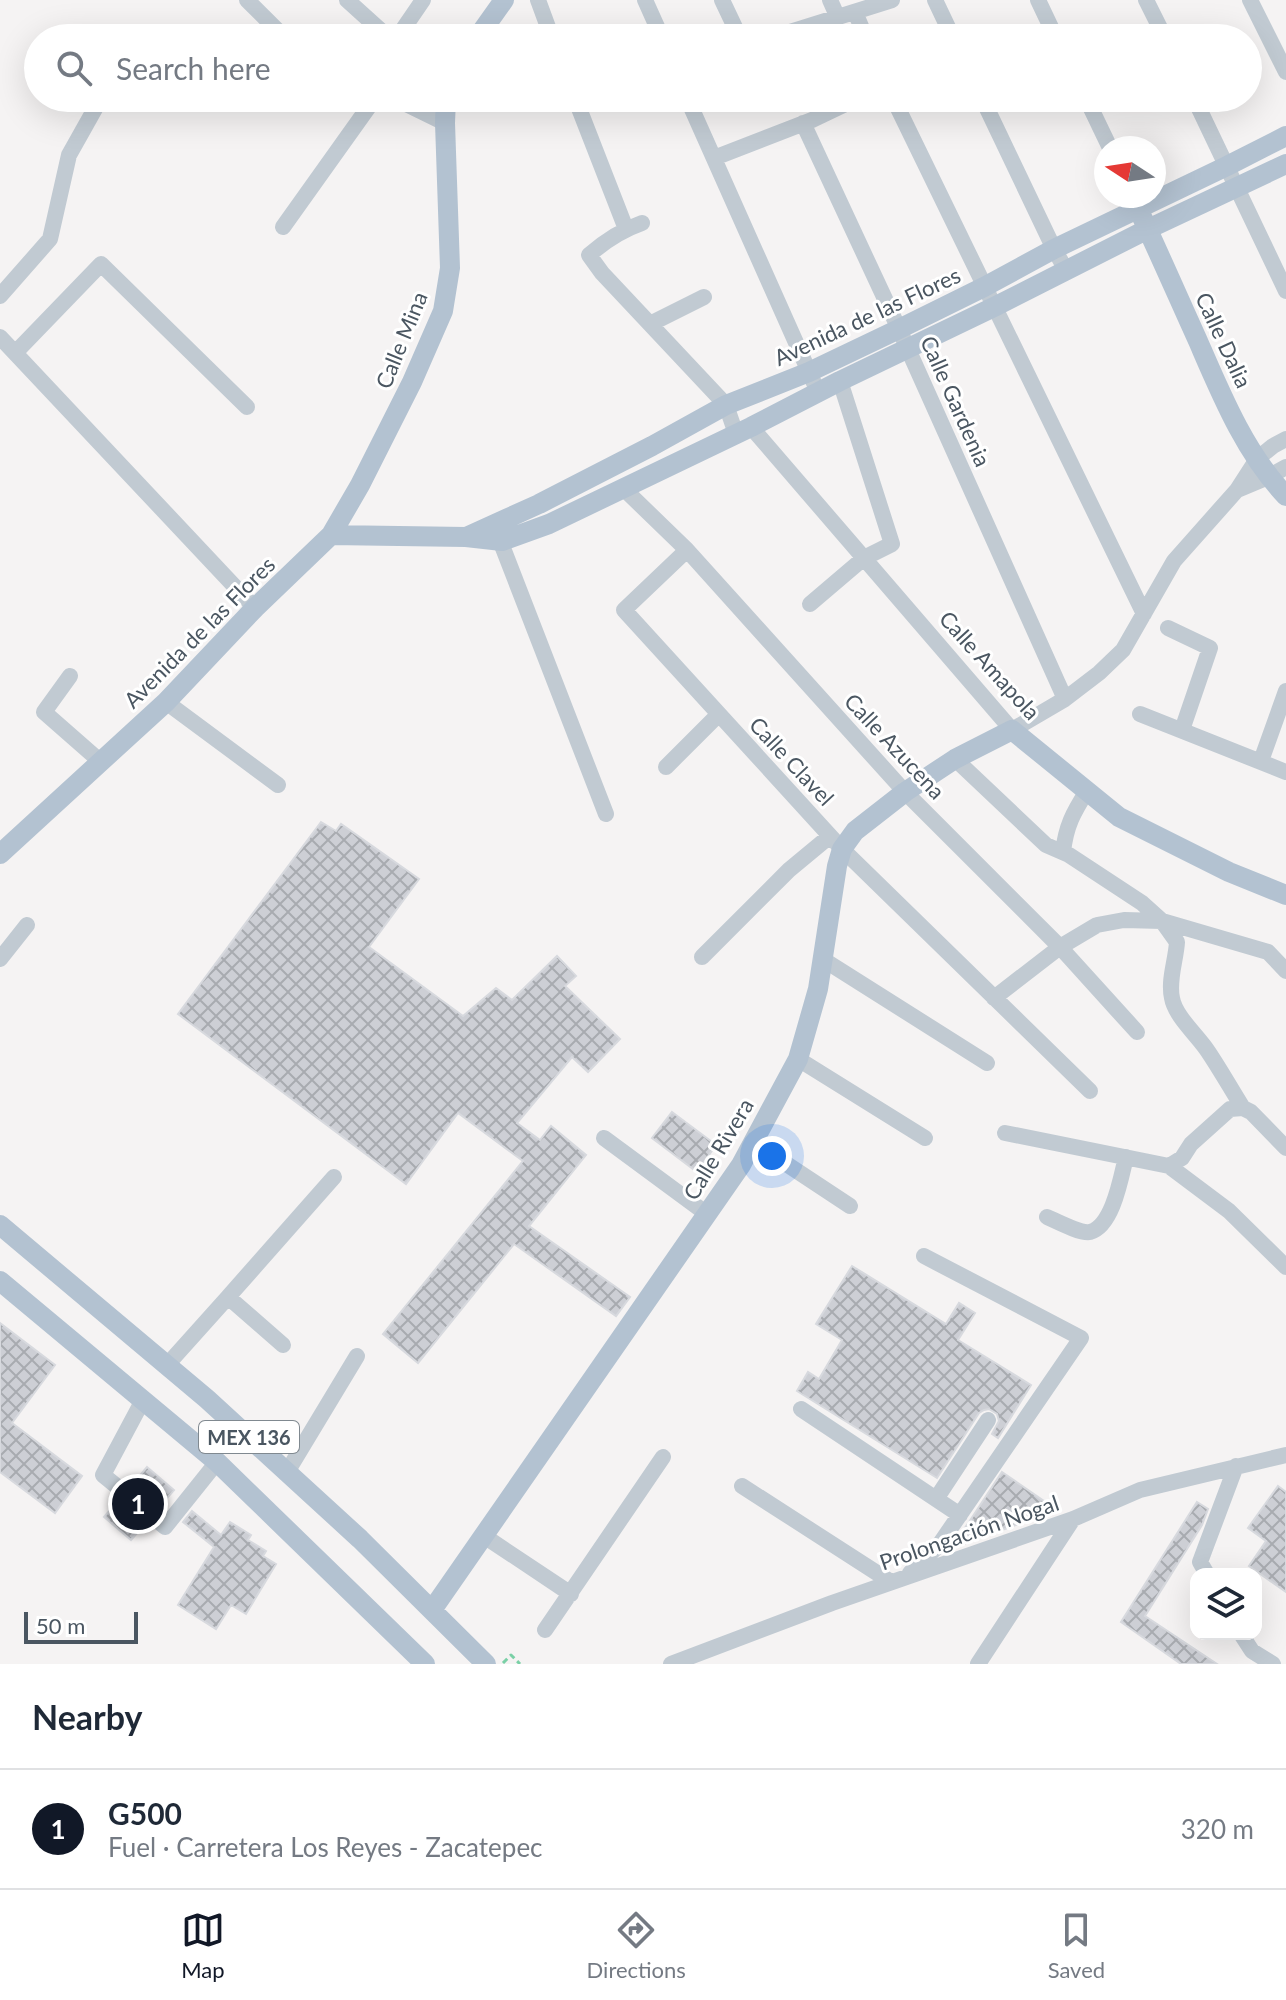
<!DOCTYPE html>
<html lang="en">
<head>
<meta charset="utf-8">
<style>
  body { margin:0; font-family:Lato,sans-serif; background:#f2f2f3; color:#1f2937 }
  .controls { position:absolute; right:24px; bottom:24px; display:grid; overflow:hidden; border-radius:16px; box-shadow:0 8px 32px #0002 }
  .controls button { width:72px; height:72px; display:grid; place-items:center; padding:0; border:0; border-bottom:2px solid #e0e1e3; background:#fff; color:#1f2937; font:40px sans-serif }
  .compass { position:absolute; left:1094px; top:136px; width:72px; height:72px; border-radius:50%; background:#fff; box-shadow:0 8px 32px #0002; rotate:282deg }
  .scale { position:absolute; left:24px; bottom:20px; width:114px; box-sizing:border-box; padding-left:8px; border:4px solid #4a5661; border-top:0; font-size:22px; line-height:28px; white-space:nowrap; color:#4a5661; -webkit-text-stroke:6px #fff; paint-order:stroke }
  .you { position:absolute; left:772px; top:1156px; width:28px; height:28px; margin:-20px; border:6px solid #fff; border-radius:50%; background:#1a73e8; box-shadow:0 0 0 12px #1a73e833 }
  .badge { display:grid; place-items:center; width:52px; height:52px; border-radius:50%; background:#111827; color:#fff; font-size:26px; font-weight:700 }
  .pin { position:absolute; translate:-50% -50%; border:4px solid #fff; box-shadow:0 2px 8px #0006 }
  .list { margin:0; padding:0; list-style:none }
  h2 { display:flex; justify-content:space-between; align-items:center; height:104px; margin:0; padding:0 32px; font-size:34px }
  h2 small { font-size:26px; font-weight:400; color:#747a83 }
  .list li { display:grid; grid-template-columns:52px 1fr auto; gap:24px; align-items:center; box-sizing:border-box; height:120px; padding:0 32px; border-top:2px solid #e0e1e3 }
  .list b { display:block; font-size:30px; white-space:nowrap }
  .list p { margin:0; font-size:26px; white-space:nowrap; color:#747a83 }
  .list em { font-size:26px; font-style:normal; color:#747a83 }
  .icon { flex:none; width:44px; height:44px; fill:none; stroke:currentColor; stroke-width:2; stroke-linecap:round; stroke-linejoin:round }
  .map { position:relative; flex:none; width:1286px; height:1664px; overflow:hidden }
  .search { position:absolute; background:#fff; box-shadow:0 8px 32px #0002; left:24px; right:24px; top:24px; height:88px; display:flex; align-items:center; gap:20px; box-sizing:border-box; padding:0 28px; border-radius:44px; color:#747a83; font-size:30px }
  .sheet { height:224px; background:#fff }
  nav { display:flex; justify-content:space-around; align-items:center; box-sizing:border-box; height:112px; border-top:2px solid #e0e1e3; background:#fff; font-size:22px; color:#747a83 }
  nav a { display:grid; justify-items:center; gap:4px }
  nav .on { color:#111827 }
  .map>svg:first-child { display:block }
  .building { fill:url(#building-cross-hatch); stroke:#d7d9de; stroke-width:2 }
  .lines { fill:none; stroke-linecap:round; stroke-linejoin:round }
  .minor-tunnel { stroke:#caccce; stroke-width:16; stroke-dasharray:16 8; stroke-linecap:butt }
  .path { stroke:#7ad0a6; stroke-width:3; stroke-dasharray:6 4; stroke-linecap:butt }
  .minor { stroke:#c1cad2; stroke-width:16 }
  .major { stroke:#b3c2d1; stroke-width:20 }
  .labels { text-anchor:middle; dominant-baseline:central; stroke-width:6; stroke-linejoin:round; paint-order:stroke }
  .shield { fill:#fff; stroke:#808990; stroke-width:2 }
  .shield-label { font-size:20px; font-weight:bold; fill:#4a5661 }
  .street-label { font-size:22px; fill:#4a5661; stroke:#fff }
</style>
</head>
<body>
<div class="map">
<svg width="1286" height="1664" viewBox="0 0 1286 1664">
  <defs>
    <pattern id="building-cross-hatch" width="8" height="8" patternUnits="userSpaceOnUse" patternTransform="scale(2)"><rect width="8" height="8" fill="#cdcfd5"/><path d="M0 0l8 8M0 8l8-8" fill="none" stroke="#a8abb0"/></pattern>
  </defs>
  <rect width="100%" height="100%" fill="#f5f3f3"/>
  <path class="building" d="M 321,822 L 336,831 L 341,824 L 419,879 L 369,947 L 463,1016 L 496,988 L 512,1000 L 557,956 L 576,976 L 565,986 L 620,1039 L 588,1072 L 572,1057 L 517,1123 L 540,1140 L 551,1126 L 586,1155 L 529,1226 L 630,1297 L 616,1316 L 514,1244 L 418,1363 L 383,1334 L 523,1161 L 458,1113 L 406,1184 L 178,1014 Z
    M 672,1112 L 716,1145 L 697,1172 L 652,1138 Z
    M 852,1266 L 946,1324 L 959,1303 L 975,1313 L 958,1340 L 1031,1385 L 998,1438 L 992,1434 L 999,1421 L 997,1414 L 989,1409 L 984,1410 L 979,1413 L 937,1478 L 797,1391 L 808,1372 L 819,1379 L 842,1340 L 816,1324 Z
    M 0,1323 L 55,1365 L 12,1423 L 82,1476 L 55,1513 L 0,1472 Z
    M 147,1467 L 174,1490 L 159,1507 L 153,1505 L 144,1508 L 141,1515 L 145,1524 L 131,1540 L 104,1517 L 118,1501 L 124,1504 L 133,1500 L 136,1494 L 132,1485 Z
    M 1002,1472 L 1057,1510 L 950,1549 L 969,1522 Z
    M 1278,1486 L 1286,1492 L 1286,1592 L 1249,1566 L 1266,1541 L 1248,1528 Z
    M 1197,1502 L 1208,1509 L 1202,1525 L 1145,1616 L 1217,1664 L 1181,1664 L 1121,1622 Z
    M 192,1511 L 221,1535 L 230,1522 L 251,1535 L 248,1540 L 266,1551 L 263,1556 L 276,1564 L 246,1614 L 231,1605 L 216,1629 L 178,1605 L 214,1547 L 183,1522 Z"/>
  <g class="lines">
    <path class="minor-tunnel" d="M 125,1493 L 152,1516"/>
    <path class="path" d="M 503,1663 L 511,1655 L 520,1664"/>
    <path class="minor" d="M 247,0 L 285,38
      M 347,0 L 389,38
      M 538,0 L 552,38
      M 645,0 L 662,38
      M 722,0 L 740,38
      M 830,0 L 838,18
      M 935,0 L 953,38
      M 1038,0 L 1056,38
      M 1146,0 L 1165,38
      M 1250,0 L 1286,72
      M 855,12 L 866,38
      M 397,38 L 423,0
      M 771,38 L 892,0
      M 394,98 L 445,123
      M 575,98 L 626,229
      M 687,98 L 818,392
      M 893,98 L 1144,614
      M 982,98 L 1054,249 L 1066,270
      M 1086,98 L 1110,148
      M 1194,98 L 1286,291
      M 803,123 L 899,329 L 1065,699
      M 714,158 L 812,120 L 858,98
      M 642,223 C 622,230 605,241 589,255 L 602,273 L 726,405 L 736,434
      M 283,227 L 375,98
      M 0,296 L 50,239 L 69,155 L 101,98
      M 650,324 L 704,297
      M 0,337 L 255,608
      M 15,353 L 101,264 L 247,407
      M 751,427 L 1012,730 L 1065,699 L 1099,673 L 1123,650 L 1174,561 L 1237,490 L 1257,459 L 1273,446 L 1286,439
      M 623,488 L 687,550 L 905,792 L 1060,947 L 1137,1032
      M 1237,490 L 1268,477 L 1286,467
      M 496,530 L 606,814
      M 687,550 L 624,610 L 842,849 L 1090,1091
      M 810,604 L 864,558 L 892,544 L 840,381
      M 1168,628 L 1210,648 L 1182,730
      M 70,676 L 44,712 L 101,762
      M 166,702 L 278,785
      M 1140,714 L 1286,772
      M 955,759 L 1046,845 L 1069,855 L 1142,903 L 1162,921 L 1177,942 C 1176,960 1168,980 1172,998 C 1175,1016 1197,1035 1207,1050 C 1220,1069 1231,1089 1243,1108 L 1251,1112 L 1286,1148
      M 1261,761 L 1286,691
      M 666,767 L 719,714
      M 1063,852 C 1066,826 1073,813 1087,791
      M 702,957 L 789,870 L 830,836
      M 0,959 L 27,925
      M 824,960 L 987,1063
      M 994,998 L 1060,947 L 1097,925 L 1124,920 L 1162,921 L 1268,952 L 1286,971
      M 798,1059 L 925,1138
      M 1005,1133 L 1169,1166 L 1229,1211 L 1286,1267
      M 604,1138 L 707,1214
      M 753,1142 L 850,1206
      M 1169,1166 L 1182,1158 L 1191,1144 L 1230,1109 L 1243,1108
      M 1047,1217 C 1056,1221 1081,1234 1090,1232 C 1113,1226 1121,1177 1126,1157
      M 228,1297 L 334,1177
      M 167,1365 L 228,1297 L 283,1345
      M 801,1409 L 960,1515
      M 287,1472 L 357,1356
      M 742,1486 L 891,1582
      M 125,1493 L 103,1475 L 143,1400
      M 936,1499 L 988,1420
      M 152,1516 L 165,1527 L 217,1462
      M 484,1536 L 571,1594
      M 910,1573 L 939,1545 L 1081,1338 L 924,1256
      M 1207,1574 L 1200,1562 L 1236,1466
      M 545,1630 L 663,1457
      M 1241,1634 L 1252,1651 L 1273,1664
      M 671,1664 L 832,1603 L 1073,1519 L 1140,1490 L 1286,1455
      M 978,1664 L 1073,1519"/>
    <path class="major" d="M 477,38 L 504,0
      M 1142,217 C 1161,258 1179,299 1198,341 C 1221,394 1245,453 1286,496
      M 331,535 L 466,537 L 502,541 L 549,524 L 751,427 L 840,381 L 994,307 L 1148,229 L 1286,164
      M 466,537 L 539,504 L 652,446 L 726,405 L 809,372 L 899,329 L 984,287 L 1054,249 L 1227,166 L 1286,136
      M 0,854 L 166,702 L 255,608 L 331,535 L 360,485 L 412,382 L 443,311 L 450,268 L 445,123 L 446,98
      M 0,1225 L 207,1399 L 360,1539 L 486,1664
      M 0,1281 L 217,1462 L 425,1664
      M 432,1610 L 741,1165 L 798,1059 L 818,989 L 837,866 L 842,849 L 855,831 L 905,792 L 955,759 L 1012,730 L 1119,817 L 1229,872 L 1286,895"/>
  </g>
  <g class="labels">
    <rect class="shield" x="199" y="1421" width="100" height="32" rx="6"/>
    <g class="shield-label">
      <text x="249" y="1437">MEX 136</text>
    </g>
    <g class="street-label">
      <text transform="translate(867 316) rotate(-25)">Avenida de las Flores</text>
      <text transform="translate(401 340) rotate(-68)">Calle Mina</text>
      <text transform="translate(1224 340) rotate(65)">Calle Dalia</text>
      <text transform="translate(956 401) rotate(66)">Calle Gardenia</text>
      <text transform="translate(199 632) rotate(-45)">Avenida de las Flores</text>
      <text transform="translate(990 665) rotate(48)">Calle Amapola</text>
      <text transform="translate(895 746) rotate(47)">Calle Azucena</text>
      <text transform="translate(792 761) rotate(47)">Calle Clavel</text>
      <text transform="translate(718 1149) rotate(-59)">Calle Rivera</text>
      <text transform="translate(969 1532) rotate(-19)">Prolongación Nogal</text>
    </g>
  </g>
</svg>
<div class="controls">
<button><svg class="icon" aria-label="layers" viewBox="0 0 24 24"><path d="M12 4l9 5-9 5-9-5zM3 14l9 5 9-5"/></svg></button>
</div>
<svg class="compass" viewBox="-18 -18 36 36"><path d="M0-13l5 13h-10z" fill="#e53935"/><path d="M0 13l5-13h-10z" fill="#747a83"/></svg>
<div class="scale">50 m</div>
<div class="you"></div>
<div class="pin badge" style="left:138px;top:1504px">1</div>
<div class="search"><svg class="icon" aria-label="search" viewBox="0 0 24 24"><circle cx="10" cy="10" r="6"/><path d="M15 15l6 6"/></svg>Search here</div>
</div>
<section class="sheet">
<h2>Nearby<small></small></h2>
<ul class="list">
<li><span class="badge">1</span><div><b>G500</b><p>Fuel · Carretera Los Reyes - Zacatepec</p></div><em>320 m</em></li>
</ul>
</section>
<nav>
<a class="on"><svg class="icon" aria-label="map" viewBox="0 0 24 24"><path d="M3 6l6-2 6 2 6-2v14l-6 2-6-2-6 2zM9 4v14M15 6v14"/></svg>Map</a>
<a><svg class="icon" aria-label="directions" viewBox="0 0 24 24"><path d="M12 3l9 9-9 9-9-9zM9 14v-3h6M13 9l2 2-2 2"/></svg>Directions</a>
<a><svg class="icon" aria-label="saved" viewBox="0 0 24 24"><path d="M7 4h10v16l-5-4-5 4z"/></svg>Saved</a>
</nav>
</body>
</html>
